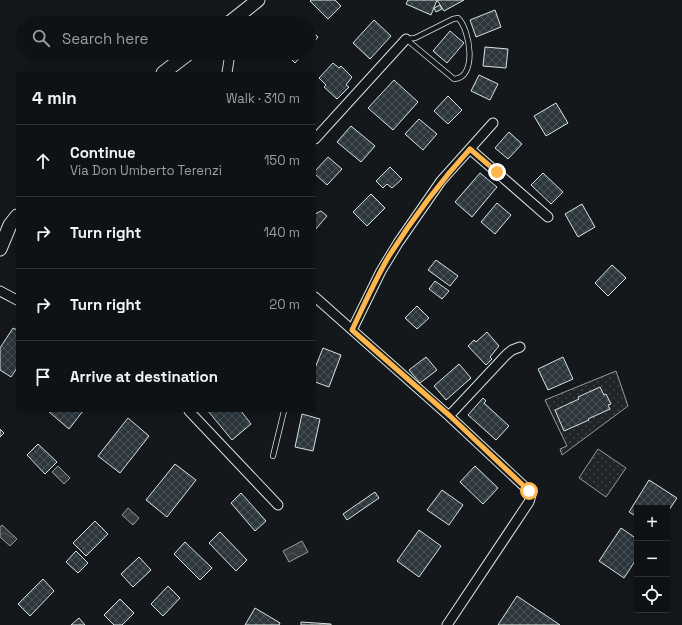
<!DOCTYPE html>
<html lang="en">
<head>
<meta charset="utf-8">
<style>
  body { margin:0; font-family:"Space Grotesk",sans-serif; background:#181b1e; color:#f1f3f6 }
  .controls { position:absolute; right:12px; bottom:12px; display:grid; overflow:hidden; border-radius:0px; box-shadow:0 4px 16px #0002 }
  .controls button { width:36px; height:36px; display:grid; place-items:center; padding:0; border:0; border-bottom:1px solid #2f3234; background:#0f1215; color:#f1f3f6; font:20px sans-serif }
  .stop { position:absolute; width:12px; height:12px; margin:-9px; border:3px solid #ffb74d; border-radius:50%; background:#fff }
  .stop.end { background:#ffb74d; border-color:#fff; box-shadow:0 1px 4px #0008 }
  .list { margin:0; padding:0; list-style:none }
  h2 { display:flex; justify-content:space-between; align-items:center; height:52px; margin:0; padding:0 16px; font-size:17px }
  h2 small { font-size:13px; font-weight:400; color:#9b9ea0 }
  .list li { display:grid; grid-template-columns:26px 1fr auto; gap:12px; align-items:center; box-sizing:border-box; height:72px; padding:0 16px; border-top:1px solid #2f3234 }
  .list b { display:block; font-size:15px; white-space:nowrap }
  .list p { margin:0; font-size:13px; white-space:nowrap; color:#9b9ea0 }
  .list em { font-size:13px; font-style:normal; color:#9b9ea0 }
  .icon { flex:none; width:22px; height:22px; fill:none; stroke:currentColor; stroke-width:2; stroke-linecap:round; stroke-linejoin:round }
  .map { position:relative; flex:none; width:682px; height:625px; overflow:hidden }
  .search { position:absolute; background:#0f1215; box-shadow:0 4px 16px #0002; left:16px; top:16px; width:300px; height:44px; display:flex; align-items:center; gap:10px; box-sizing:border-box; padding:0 14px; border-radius:22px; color:#9b9ea0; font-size:15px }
  .panel { position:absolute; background:#0f1215; box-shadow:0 4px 16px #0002; left:16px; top:72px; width:300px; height:340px; border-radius:0px }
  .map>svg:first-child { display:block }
  .grass { fill:url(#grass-dots); stroke:#939e99 }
  .water { fill:url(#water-waves); stroke:#939e99 }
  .building { fill:url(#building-cross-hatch); stroke:#d8e6dc }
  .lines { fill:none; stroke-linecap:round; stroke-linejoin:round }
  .service-casing { stroke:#d8e6dc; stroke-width:6 }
  .minor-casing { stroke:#d8e6dc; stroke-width:11 }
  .secondary-casing { stroke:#d8e6dc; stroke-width:15 }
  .service { stroke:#14181c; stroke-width:4.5 }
  .minor { stroke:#14181c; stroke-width:9 }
  .secondary { stroke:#14181c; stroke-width:13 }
  .route { stroke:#ffb74d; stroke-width:5 }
</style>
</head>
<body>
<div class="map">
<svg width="682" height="625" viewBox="0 0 682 625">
  <defs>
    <pattern id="grass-dots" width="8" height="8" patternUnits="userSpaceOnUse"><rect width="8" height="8" fill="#202428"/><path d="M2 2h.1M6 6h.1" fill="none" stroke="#404447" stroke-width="1.8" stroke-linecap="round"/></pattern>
    <pattern id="water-waves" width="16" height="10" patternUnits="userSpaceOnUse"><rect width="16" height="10" fill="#363b3e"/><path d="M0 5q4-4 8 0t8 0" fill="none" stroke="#525759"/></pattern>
    <pattern id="building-cross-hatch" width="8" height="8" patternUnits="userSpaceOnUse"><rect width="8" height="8" fill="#2c363c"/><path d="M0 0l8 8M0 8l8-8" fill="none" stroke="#4a5358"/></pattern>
  </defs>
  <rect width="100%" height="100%" fill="#14181c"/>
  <path class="grass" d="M 616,371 L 628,406 L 562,455 L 560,449 L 567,446 L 545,400 Z
    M 598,449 L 626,468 L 606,497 L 579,478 Z"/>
  <path class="water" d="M 58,466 L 70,478 L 64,484 L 52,472 Z
    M 128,508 L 139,518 L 133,525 L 122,515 Z
    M 2,525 L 17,539 L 10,546 L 0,537 L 0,527 Z
    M 302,541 L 308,552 L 289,562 L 283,551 Z"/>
  <path class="building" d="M 311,0 L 335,0 L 341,6 L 328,19 L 310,1 Z
    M 408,0 L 464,0 L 444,11 L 437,0 L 431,15 L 406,4 Z
    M 440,5 L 442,9 L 436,12 L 434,8 Z
    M 495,10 L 501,27 L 476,37 L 470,20 Z
    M 374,20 L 391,36 L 370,59 L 353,43 Z
    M 310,29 L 318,37 L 309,48 L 309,30 Z
    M 450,31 L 464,43 L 447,63 L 433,51 Z
    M 485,47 L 508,49 L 506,68 L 483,66 Z
    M 289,53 L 304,53 L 295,63 L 287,55 Z
    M 333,63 L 339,68 L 341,66 L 352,77 L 346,85 L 349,87 L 337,99 L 324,87 L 326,85 L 319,78 Z
    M 479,75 L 498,84 L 490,100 L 471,91 Z
    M 394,80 L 418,102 L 393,130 L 368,108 Z
    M 448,96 L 462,110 L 448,124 L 434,111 Z
    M 556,103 L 568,123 L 546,136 L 534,116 Z
    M 419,119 L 437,134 L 423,150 L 405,134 Z
    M 351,126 L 375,146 L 361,162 L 337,142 Z
    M 509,132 L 522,144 L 508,159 L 495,148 Z
    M 328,157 L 342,169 L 327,185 L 315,174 L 315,171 Z
    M 390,167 L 402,179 L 392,188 L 387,184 L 383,188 L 376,181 Z
    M 480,173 L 497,187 L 472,217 L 455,202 Z
    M 543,173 L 563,192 L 551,204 L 531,185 Z
    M 371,194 L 385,208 L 367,226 L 353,212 Z
    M 497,203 L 511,215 L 495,234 L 481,222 Z
    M 582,204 L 595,227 L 578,237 L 565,214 Z
    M 321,211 L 327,216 L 315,230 L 315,214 Z
    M 436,260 L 458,276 L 450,286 L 428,270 Z
    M 612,265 L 626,278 L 608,296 L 595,283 Z
    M 435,281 L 449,291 L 442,299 L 429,289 Z
    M 417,306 L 429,318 L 417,329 L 405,318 Z
    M 13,328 L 17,330 L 17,368 L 11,377 L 0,370 L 0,348 Z
    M 487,332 L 499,346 L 490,357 L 492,359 L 486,365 L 468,346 L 474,340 L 476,342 Z
    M 323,348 L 341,355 L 329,387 L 315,382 L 315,368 Z
    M 426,357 L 437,370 L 420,383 L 409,370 Z
    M 563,357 L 573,379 L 548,390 L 538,369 Z
    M 459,364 L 471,378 L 446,400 L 434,386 Z
    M 600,387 L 604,395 L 606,394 L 611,404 L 608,405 L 610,409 L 588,419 L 589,420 L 564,431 L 555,410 L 579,399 L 578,397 Z
    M 483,398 L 486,401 L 484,403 L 509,426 L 496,440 L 468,415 Z
    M 48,411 L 83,411 L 69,429 Z
    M 208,411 L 241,411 L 251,424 L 232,440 Z
    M 302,414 L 320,419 L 313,451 L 295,447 Z
    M 128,418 L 149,436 L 120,473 L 98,456 Z
    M 0,429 L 4,433 L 0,437 Z
    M 38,444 L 57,462 L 45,474 L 27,455 Z
    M 175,464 L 196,480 L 167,517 L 146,500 Z
    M 475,466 L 498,488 L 483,504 L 460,482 Z
    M 649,480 L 677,498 L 667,513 L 667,508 L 637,508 L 637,517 L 629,512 Z
    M 442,490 L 463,505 L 449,525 L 427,510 Z
    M 375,492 L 379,498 L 347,520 L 343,514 Z
    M 241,493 L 266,521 L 255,531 L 231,503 Z
    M 95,521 L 108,534 L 86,556 L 73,543 Z
    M 621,528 L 637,539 L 637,558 L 624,578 L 599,561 Z
    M 419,530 L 441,546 L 419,577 L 397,561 Z
    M 220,532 L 247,560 L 236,571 L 209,543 Z
    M 185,542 L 212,568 L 200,580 L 174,554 Z
    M 76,551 L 88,563 L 78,573 L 66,562 Z
    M 139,557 L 151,570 L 133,587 L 121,574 Z
    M 43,579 L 54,591 L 30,616 L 18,604 Z
    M 168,586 L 180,598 L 163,616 L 151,604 Z
    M 517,596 L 560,625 L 498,625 Z
    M 120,599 L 134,613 L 122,625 L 114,625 L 104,615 Z
    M 255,608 L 280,623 L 279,625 L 245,625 Z
    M 79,618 L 85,625 L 71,625 Z
    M 301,622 L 331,624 L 331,625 L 301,625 Z"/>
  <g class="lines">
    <g class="service-casing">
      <path id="service" d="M 458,18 C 470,29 478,78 454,79 L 406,39 L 415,38 L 453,19 Z
        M 273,456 L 284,411"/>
    </g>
    <g class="minor-casing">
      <path id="minor" d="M 227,73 L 230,53
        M 315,139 L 406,39
        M 470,149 L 548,217
        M 0,291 L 17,300
        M 315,297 L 449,416 L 526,488 L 531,495 L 529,502 L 447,625
        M 352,330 L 381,271 L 398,243 L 441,181 L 493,123
        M 189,411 L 278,505
        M 449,416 L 506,355 L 512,350 L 520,347"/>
    </g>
    <g class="secondary-casing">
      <path id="secondary" d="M 229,23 L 258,0
        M 163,73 L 189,53
        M 0,249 L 10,225 L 17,216"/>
    </g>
    <use href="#service" class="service"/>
    <use href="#minor" class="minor"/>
    <use href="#secondary" class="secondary"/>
  </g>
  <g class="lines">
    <path class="route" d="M 497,172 L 470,149 C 440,182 413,218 389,256 C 375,280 364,305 352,330 L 450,416 L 529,491"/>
  </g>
</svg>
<div class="controls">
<button>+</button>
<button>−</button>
<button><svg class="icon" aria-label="locate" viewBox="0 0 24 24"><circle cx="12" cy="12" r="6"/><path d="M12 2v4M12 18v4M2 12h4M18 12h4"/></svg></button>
</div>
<div class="stop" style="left:529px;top:491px"></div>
<div class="stop end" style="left:497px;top:172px"></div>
<div class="search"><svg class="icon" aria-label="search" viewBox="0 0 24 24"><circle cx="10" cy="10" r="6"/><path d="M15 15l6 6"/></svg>Search here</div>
<section class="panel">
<h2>4 min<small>Walk · 310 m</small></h2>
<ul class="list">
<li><svg class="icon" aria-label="ahead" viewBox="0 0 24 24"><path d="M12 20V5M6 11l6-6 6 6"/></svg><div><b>Continue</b><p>Via Don Umberto Terenzi</p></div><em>150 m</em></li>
<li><svg class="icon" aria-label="right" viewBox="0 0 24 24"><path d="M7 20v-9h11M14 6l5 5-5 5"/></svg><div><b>Turn right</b></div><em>140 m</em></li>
<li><svg class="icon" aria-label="right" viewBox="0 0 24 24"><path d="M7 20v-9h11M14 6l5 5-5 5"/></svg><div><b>Turn right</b></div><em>20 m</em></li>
<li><svg class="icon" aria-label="arrive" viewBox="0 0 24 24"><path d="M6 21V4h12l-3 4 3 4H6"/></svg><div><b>Arrive at destination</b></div></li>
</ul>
</section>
</div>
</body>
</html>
